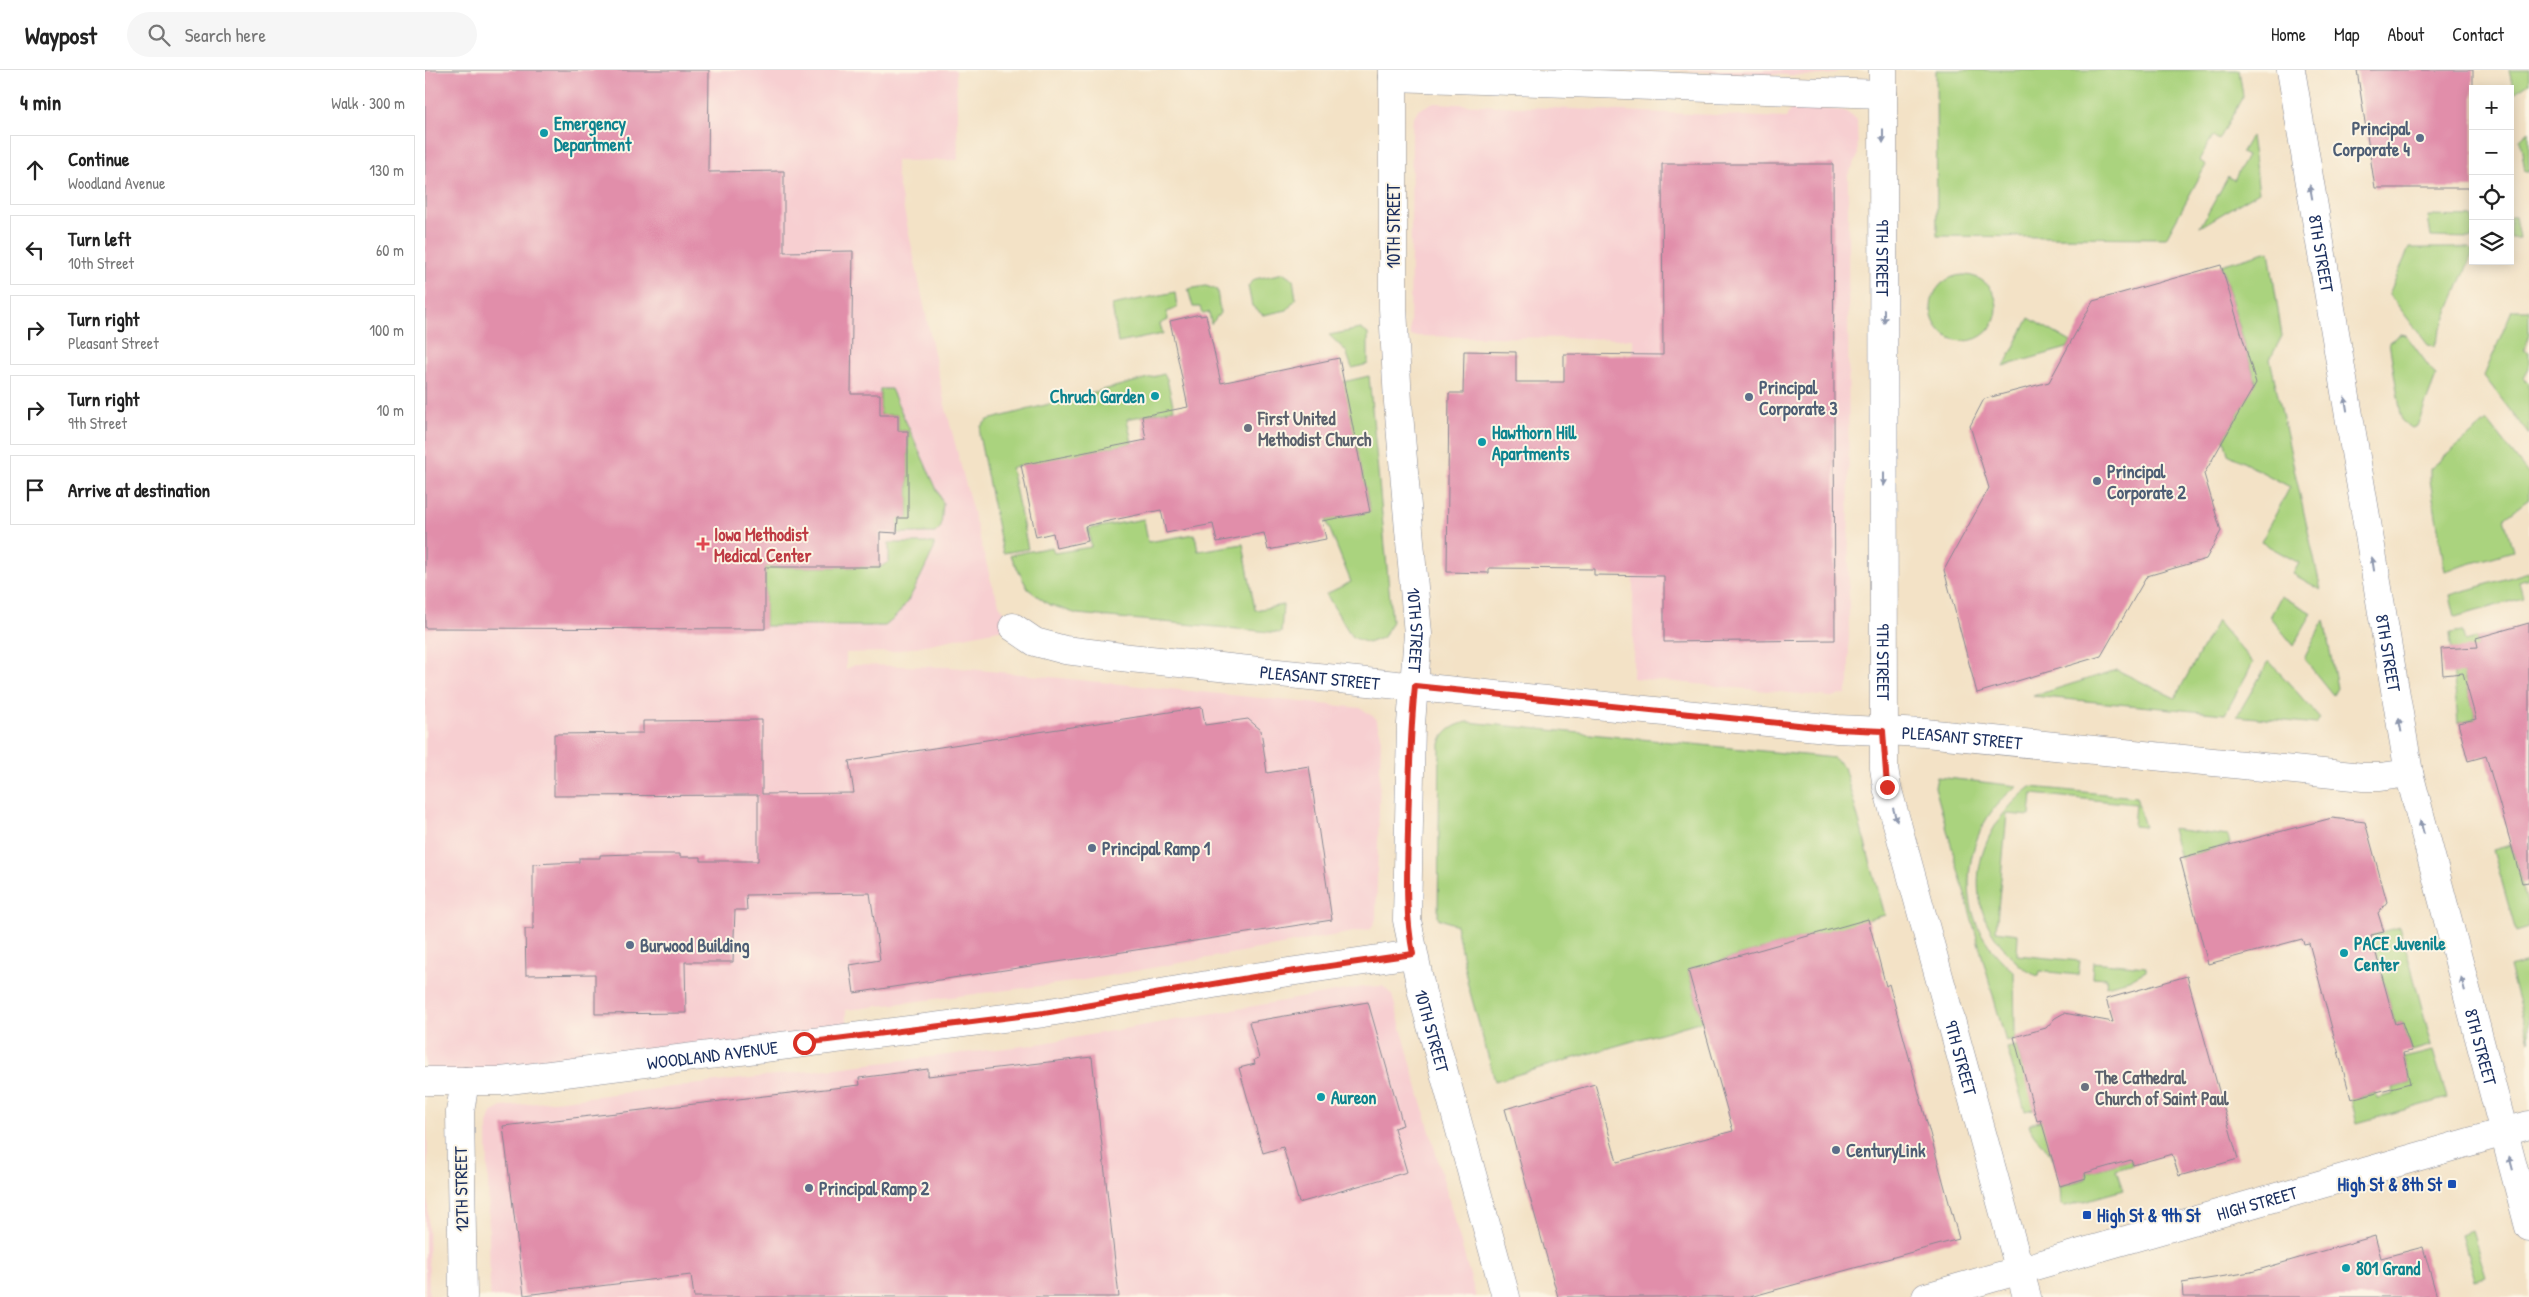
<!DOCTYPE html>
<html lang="en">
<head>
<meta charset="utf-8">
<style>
  body { margin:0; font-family:"Patrick Hand",sans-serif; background:#f6f6f6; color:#222 }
  .controls { position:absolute; right:15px; top:15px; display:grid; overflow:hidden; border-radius:0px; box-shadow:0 2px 12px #0003 }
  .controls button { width:45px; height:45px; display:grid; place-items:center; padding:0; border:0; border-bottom:1px solid #e0e0e0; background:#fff; color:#222; font:25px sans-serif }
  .stop { position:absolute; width:15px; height:15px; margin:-11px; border:4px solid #d93025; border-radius:50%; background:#fff }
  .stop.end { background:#d93025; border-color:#fff; box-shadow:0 1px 5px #0008 }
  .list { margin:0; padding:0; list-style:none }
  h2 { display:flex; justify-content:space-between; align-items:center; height:65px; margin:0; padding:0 20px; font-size:21px }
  h2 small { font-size:16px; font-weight:400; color:#767676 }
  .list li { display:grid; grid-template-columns:32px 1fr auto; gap:15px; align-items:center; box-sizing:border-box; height:70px; margin:0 10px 10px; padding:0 10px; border:1px solid #e0e0e0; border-radius:0px }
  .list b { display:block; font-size:19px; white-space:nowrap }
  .list p { margin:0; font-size:16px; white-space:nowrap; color:#767676 }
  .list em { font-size:16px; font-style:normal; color:#767676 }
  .icon { flex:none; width:28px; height:28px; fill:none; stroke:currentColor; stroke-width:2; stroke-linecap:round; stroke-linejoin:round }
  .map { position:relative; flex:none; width:2104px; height:1227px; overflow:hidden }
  header { display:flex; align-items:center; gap:30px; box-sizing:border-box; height:70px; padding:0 25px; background:#fff; border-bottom:1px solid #e0e0e0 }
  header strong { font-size:24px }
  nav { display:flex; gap:28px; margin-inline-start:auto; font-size:18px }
  .search { width:350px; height:45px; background:#f6f6f6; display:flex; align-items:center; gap:12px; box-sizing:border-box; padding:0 18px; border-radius:28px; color:#767676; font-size:19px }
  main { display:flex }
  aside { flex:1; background:#fff }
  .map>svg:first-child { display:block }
  .built { fill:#f7cfd1 }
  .green { fill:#aad37e; stroke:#62816e }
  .building { fill:#e18eaa }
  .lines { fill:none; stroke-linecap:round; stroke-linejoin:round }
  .minor-casing { stroke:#878892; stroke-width:29 }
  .major-casing { stroke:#878892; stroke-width:29 }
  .minor { stroke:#fff; stroke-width:28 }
  .major { stroke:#fff; stroke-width:28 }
  .oneway { fill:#8d97ae }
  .route { stroke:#d93025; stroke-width:6 }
  .culture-dot { fill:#0f9aa8; stroke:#fcf5e5; stroke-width:2 }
  .service-dot { fill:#5c6f8a; stroke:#fcf5e5; stroke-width:2 }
  .worship-dot { fill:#6b7280; stroke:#fcf5e5; stroke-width:2 }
  .health-dot { fill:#e0444e; stroke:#fcf5e5; stroke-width:2 }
  .transit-dot { fill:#1a4fb4; stroke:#fcf5e5; stroke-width:2 }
  .labels { text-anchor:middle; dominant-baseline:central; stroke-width:4; stroke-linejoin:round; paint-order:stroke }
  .culture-label { font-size:18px; font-weight:bold; fill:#0d838f; stroke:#fcf5e5; text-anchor:start }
  .service-label { font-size:18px; font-weight:bold; fill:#4e5e75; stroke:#fcf5e5; text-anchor:start }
  .street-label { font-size:18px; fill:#1b2f5e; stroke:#fcf5e5 }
  .worship-label { font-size:18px; font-weight:bold; fill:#5b616d; stroke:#fcf5e5; text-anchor:start }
  .health-label { font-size:18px; font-weight:bold; fill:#be3a42; stroke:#fcf5e5; text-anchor:start }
  .transit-label { font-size:18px; font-weight:bold; fill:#164399; stroke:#fcf5e5; text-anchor:end }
</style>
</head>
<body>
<header>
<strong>Waypost</strong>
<div class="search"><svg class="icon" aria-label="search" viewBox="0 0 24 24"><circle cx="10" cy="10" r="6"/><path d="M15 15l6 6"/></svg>Search here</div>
<nav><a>Home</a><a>Map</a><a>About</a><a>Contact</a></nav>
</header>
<main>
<aside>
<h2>4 min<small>Walk · 300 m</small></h2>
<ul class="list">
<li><svg class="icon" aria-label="ahead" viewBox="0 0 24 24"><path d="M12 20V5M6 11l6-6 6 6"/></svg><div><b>Continue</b><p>Woodland Avenue</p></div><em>130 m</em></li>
<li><svg class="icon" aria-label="left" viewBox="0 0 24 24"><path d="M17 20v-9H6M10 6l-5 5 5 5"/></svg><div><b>Turn left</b><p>10th Street</p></div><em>60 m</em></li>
<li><svg class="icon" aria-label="right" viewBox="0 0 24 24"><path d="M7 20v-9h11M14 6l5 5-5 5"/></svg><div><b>Turn right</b><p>Pleasant Street</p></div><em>100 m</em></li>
<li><svg class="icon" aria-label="right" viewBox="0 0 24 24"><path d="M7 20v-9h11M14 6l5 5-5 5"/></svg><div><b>Turn right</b><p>9th Street</p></div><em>10 m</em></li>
<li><svg class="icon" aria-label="arrive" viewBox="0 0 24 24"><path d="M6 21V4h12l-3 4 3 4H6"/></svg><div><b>Arrive at destination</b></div></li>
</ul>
</aside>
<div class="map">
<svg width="2104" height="1227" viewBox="0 0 2104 1227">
  <rect width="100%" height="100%" fill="#fcf5e5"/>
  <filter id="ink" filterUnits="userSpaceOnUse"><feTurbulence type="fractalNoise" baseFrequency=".02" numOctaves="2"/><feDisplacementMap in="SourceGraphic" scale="10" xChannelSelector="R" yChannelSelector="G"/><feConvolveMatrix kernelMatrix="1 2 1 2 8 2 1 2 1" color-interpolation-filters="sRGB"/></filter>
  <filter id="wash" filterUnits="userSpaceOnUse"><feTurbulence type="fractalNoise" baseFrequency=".0096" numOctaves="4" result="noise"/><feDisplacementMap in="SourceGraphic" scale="20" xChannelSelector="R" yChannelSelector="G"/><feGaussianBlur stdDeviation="1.12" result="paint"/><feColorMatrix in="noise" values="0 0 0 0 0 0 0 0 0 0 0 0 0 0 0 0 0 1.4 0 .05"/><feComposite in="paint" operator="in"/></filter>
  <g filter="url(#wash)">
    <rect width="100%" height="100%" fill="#f3e2c6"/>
    <path class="built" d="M 0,0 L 531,0 L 533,90 L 471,91 L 471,102 L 520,335 L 566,511 L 575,536 L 588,557 L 466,582 L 421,583 L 421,599 L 430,595 L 525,597 L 936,638 L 950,648 L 956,664 L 951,849 L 946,859 L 648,912 L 421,940 L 421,967 L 0,1011 Z
      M 1241,0 L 1416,0 L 1408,4 L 1388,6 Z
      M 1007,33 L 1361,48 L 1365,40 L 1374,37 L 1420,41 L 1432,50 L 1433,86 L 1423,105 L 1424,612 L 1421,624 L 1406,627 L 1208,608 L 1208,269 L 985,266 L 987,61 L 988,48 L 993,40 Z
      M 958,916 L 967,925 L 1051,1227 L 65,1227 L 62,1054 L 66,1043 L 77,1037 L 607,975 L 938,917 Z
      M 0,1046 L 2,1054 L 4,1227 L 0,1227 Z"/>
    <path class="green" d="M 1511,0 L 1814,0 L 1818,26 L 1794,70 L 1788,66 L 1774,90 L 1781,95 L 1741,168 L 1512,166 Z
      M 2084,0 L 2104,0 L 2104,13 L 2089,23 Z
      M 2104,61 L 2104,102 L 2100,102 L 2095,69 Z
      M 1826,66 L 1834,122 L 1775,157 L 1803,107 L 1809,110 L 1822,86 L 1816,83 Z
      M 2003,146 L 2048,147 L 2048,168 L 2006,167 Z
      M 2085,147 L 2090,147 L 2094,168 L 2085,168 Z
      M 1984,178 L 2044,178 L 2048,182 L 2009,276 L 2003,275 L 1964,224 Z
      M 1844,181 L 1857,266 L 1845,289 L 1896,520 L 1868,504 L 1874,493 L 1836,472 L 1865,417 L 1803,384 L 1799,369 L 1831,312 L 1796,195 Z
      M 859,203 L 868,209 L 871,229 L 862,240 L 838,245 L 827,236 L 823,216 L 830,209 Z
      M1506 238a33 33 0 1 1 66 0a33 33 0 1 1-66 0Z
      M 781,216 L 792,220 L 795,243 L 786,254 L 784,242 L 777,243 L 775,237 L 768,237 L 763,219 Z
      M 750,222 L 752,238 L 742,242 L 743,250 L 735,254 L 738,264 L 693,273 L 687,235 Z
      M 2087,240 L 2104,240 L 2104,265 L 2099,280 L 2104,282 L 2104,299 L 2099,308 L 2104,313 L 2104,365 L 2059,306 Z
      M 1604,248 L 1646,272 L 1642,278 L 1579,296 Z
      M 936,259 L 943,264 L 943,294 L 927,298 L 921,281 L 904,265 Z
      M 1976,264 L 1981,265 L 2011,306 L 1992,356 L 1987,358 L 1977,351 L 1964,272 Z
      M 739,304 L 742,309 L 749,339 L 702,349 L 707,373 L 586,398 L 603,479 L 578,483 L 554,365 L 556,356 L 563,350 Z
      M 944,306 L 967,551 L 959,567 L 943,573 L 927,567 L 901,524 L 926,512 L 901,450 L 945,442 L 918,312 Z
      M 455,319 L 466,319 L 518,433 L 516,457 L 510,463 L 472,463 L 473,448 L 483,448 L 483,361 L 473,361 L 473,345 L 455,345 Z
      M 2062,351 L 2104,405 L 2104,429 L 2079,448 L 2088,481 L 2020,501 L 2005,410 L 2005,399 Z
      M 719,449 L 723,472 L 770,464 L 773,481 L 818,474 L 830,540 L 858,535 L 856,563 L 652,544 L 623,534 L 603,519 L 585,485 L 627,477 L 629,483 L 666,477 L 663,459 Z
      M 464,473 L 509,473 L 509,479 C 496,504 484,539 460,556 L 340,556 L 340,497 L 455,497 L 464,492 Z
      M 2104,502 L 2104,508 L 2094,511 L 2098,528 L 2030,547 L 2025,525 Z
      M 1856,526 L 1887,543 L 1869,576 L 1845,547 Z
      M 1899,550 L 1912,618 L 1908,625 L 1879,589 Z
      M 1792,551 L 1828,593 L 1800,644 L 1608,626 L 1692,600 L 1750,628 Z
      M 2037,561 L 2040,571 L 2051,568 L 2055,585 L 2035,592 L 2051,649 L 2033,653 L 2025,563 Z
      M 1844,591 L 1895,648 L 1891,654 L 1812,646 Z
      M 1043,652 L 1409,688 L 1419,697 L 1460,845 L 1263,900 L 1277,951 L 1070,1011 L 1043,915 L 1031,855 L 1013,848 L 1015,674 C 1018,661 1031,654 1043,652 Z
      M 1512,707 L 1593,716 C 1549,745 1532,809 1553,857 C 1561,874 1575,890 1589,902 L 1590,967 L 1589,970 L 1581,972 L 1510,717 Z
      M 1606,717 L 1711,727 L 1720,757 L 1708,756 L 1710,734 L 1607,724 L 1605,746 L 1582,744 L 1571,861 L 1593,864 L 1592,885 L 1655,891 L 1653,905 L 1614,901 L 1613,906 C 1598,901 1587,888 1578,877 C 1532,824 1555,755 1606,717 Z
      M 1747,759 L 1803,766 L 1805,774 L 1755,788 Z
      M 2086,775 L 2104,839 L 2104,858 L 2091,862 L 2068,780 Z
      M 1975,857 L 2007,975 L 1987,981 L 1977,952 L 1970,954 L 1946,865 Z
      M 1668,892 L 1721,897 L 1721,901 L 1704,910 L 1681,916 L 1682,908 L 1667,907 Z
      M 2104,892 L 2104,971 L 2084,897 Z
      M 1591,976 L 1598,999 L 1607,997 L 1617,1037 L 1600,1041 L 1582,978 Z
      M 2008,981 L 2022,1028 L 1932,1053 L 1926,1029 L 1950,1023 L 1952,1028 L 1969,1024 L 1968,1018 L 1985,1013 L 1979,988 Z
      M 1621,1049 L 1633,1088 L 1627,1090 C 1622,1073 1608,1070 1604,1054 Z
      M 1706,1090 L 1707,1095 L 1691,1100 L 1698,1120 L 1641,1136 L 1636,1135 L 1635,1116 L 1661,1109 L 1660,1103 Z
      M 2047,1161 L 2061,1207 L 2050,1210 L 2037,1165 Z"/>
    <g id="blocks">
      <path class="building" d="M 0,0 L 284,0 L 283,102 L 359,101 L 359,182 L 428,181 L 426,324 L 455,324 L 455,345 L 473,345 L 473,361 L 483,361 L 483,448 L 473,448 L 472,463 L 455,462 L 455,497 L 340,497 L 340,559 L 0,558 Z
        M 1932,0 L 2048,0 L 2048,118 L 1950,118 Z
        M 1237,94 L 1408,94 L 1410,570 L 1239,572 L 1239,506 L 1169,505 L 1169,499 L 1064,498 L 1064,503 L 1022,502 L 1024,323 L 1038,323 L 1039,281 L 1091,282 L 1091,312 L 1139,312 L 1139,284 L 1238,285 Z
        M 1796,195 L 1831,313 L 1779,404 L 1796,461 L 1781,489 L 1722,506 L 1676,586 L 1552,623 L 1519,500 L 1564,418 L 1545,356 L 1559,329 L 1624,312 L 1668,231 Z
        M 775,244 L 775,246 L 781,245 L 796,313 L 914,288 L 945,442 L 897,451 L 901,469 L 843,480 L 839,463 L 792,472 L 788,454 L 741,463 L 736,440 L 660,456 L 663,471 L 631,478 L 628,463 L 611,467 L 596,395 L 721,370 L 717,346 L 763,337 L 745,251 Z
        M 2104,553 L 2104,812 L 2097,813 L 2061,686 L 2043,691 L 2033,653 L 2051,649 L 2038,603 L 2018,605 L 2016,579 L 2053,577 L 2051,568 Z
        M 777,637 L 780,655 L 823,649 L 836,660 L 842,703 L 884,696 L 907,850 L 429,923 L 425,895 L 455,890 L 445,823 L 321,825 L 322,840 L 310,840 L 308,892 L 260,892 L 261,943 L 170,944 L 170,904 L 101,905 L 100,859 L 108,859 L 108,794 L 154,792 L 154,788 L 175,788 L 175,785 L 207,784 L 255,784 L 255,787 L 276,787 L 276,791 L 333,791 L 333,725 L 129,726 L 129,664 L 218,663 L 218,651 L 337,650 L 337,724 L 429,723 L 424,691 Z
        M 1907,748 L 1940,752 L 1962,832 L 1953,843 L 1959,862 L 1946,865 L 1970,954 L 1977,952 L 1987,981 L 1978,983 L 1985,1013 L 1926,1029 L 1884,873 L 1879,874 L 1877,869 L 1783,894 L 1755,788 Z
        M 1443,849 L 1461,916 L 1464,914 L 1534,1169 L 1325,1227 L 1133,1227 L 1080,1039 L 1170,1014 L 1192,1092 L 1308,1061 L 1263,900 Z
        M 1762,906 L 1813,1089 L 1754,1106 L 1747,1084 L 1708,1095 L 1706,1090 L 1660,1103 L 1661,1108 L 1635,1116 L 1616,1050 L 1612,1051 L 1589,967 L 1621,958 L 1630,948 L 1639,943 L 1688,952 L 1681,929 Z
        M 943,932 L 978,1055 L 969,1058 L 982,1102 L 874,1133 L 858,1077 L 838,1083 L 814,998 L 830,994 L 829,990 L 834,988 L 824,952 Z
        M 667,987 L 694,1227 L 269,1227 L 266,1205 L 99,1225 L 78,1056 L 435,1015 L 434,1008 L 503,999 L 503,1006 Z
        M 1950,1166 L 1956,1188 L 1998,1177 L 2012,1227 L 1758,1227 L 1757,1213 L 1826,1202 Z"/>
    </g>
  </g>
  <g filter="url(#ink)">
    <use href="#blocks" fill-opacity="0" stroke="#878892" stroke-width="1"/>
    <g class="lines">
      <g class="minor-casing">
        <g id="minor">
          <path id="s1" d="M 968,0 L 968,238 L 973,332 L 993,564 L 986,654 L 982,850 L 997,923 L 1081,1227"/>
          <path d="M 968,7 L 1458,24"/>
          <path id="s2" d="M 588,557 L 610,572 L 640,580 L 705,588 L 1220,640 L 1412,659 L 1500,663 L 1938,707 L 1955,707 L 1984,703"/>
          <path id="s3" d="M 0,1011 L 76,1011 L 619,943 L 829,907 L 988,884"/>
          <path d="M 38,1227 L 35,1042 L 40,1011"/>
        </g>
      </g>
      <g class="major-casing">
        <g id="major">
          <path id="s4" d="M 1458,0 L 1459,698 L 1462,717 L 1602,1227"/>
          <path id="s5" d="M 1866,0 L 1984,703 L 2104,1157"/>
          <path id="s6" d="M 1501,1227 L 2104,1055"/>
        </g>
      </g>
      <use href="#minor" class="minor"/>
      <use href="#major" class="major"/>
    </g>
    <defs><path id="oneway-solid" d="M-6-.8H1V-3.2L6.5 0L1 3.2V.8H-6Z" transform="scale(1.25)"/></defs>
    <g class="oneway">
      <use href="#oneway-solid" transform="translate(1458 66) rotate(90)"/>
      <use href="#oneway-solid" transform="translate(1886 122) rotate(-100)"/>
      <use href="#oneway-solid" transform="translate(1459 246) rotate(90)"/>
      <use href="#oneway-solid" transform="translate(1921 334) rotate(-99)"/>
      <use href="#oneway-solid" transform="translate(1459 409) rotate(90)"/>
      <use href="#oneway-solid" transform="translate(1948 494) rotate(-99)"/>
      <use href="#oneway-solid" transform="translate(1975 655) rotate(-101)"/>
      <use href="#oneway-solid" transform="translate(1470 745) rotate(74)"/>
      <use href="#oneway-solid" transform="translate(1997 757) rotate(-105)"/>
      <use href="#oneway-solid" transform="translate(2038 914) rotate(-105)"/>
      <use href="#oneway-solid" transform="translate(2086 1093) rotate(-105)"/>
    </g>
  </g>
  <g class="lines" filter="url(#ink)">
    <path class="route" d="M 379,973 L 619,943 L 829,907 L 988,884 C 980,843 982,803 983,761 C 984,713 985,664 990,616 L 1412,659 L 1458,661 L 1462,717"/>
  </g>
  <g class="culture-dot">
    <circle cx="119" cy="63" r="5"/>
    <circle cx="730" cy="326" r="5"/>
    <circle cx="1057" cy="372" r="5"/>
    <circle cx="1919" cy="883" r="5"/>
    <circle cx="896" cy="1027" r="5"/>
    <circle cx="1921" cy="1198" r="5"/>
  </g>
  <g class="service-dot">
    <circle cx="1995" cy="68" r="5"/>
    <circle cx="1324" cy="327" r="5"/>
    <circle cx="1672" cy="411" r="5"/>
    <circle cx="667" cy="778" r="5"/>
    <circle cx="205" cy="875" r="5"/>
    <circle cx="1411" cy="1080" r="5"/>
    <circle cx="384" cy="1118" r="5"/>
  </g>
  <g class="worship-dot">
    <circle cx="823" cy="358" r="5"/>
    <circle cx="1660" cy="1017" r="5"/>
  </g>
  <path class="health-dot" d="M275.5 466.5h5v5h5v5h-5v5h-5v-5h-5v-5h5z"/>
  <g class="transit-dot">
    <rect x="2022" y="1109" width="10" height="10" rx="2.5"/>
    <rect x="1657" y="1140" width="10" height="10" rx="2.5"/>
  </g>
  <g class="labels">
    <g class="culture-label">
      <text x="129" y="53">Emergency<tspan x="129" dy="21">Department</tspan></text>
      <text x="720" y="326" text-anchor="end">Chruch Garden</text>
      <text x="1067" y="362">Hawthorn Hill<tspan x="1067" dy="21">Apartments</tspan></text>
      <text x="1929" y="873">PACE Juvenile<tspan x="1929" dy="21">Center</tspan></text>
      <text x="906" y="1027">Aureon</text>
      <text x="1931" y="1198">801 Grand</text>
    </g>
    <g class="service-label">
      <text x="1985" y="58" text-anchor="end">Principal<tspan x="1985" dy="21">Corporate 4</tspan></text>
      <text x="1334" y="317">Principal<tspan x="1334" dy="21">Corporate 3</tspan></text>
      <text x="1682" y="401">Principal<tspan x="1682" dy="21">Corporate 2</tspan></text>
      <text x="677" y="778">Principal Ramp 1</text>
      <text x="215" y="875">Burwood Building</text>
      <text x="1421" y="1080">CenturyLink</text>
      <text x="394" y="1118">Principal Ramp 2</text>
    </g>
    <g class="street-label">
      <text transform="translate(968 156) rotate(-90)">10TH STREET</text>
      <text stroke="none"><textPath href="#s5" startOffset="186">8TH STREET</textPath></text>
      <text stroke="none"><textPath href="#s4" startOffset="188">9TH STREET</textPath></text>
      <text stroke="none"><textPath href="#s1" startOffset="561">10TH STREET</textPath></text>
      <text stroke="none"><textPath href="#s5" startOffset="591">8TH STREET</textPath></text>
      <text stroke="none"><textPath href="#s4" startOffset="592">9TH STREET</textPath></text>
      <text stroke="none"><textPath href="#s2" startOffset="314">PLEASANT STREET</textPath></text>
      <text stroke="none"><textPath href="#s2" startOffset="959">PLEASANT STREET</textPath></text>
      <text stroke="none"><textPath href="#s1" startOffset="965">10TH STREET</textPath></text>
      <text stroke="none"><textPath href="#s5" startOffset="996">8TH STREET</textPath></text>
      <text stroke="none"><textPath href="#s3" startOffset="289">WOODLAND AVENUE</textPath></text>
      <text stroke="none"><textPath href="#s4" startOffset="998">9TH STREET</textPath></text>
      <text transform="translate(36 1119) rotate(-91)">12TH STREET</text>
      <text stroke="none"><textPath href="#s6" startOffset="344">HIGH STREET</textPath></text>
    </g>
    <g class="worship-label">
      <text x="833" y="348">First United<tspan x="833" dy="21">Methodist Church</tspan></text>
      <text x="1670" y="1007">The Cathedral<tspan x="1670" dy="21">Church of Saint Paul</tspan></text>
    </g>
    <g class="health-label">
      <text x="289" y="464">Iowa Methodist<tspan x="289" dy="21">Medical Center</tspan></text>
    </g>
    <g class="transit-label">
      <text x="2017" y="1114">High St &amp; 8th St</text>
      <text x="1672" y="1145" text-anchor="start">High St &amp; 9th St</text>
    </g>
  </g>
</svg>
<div class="controls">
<button>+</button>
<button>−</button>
<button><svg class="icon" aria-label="locate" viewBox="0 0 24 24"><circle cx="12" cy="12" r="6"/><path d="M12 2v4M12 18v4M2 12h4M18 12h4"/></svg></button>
<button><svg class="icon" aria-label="layers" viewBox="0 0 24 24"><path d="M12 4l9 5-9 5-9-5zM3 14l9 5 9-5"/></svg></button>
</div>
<div class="stop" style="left:379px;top:973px"></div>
<div class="stop end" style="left:1462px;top:717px"></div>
</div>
</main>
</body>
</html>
